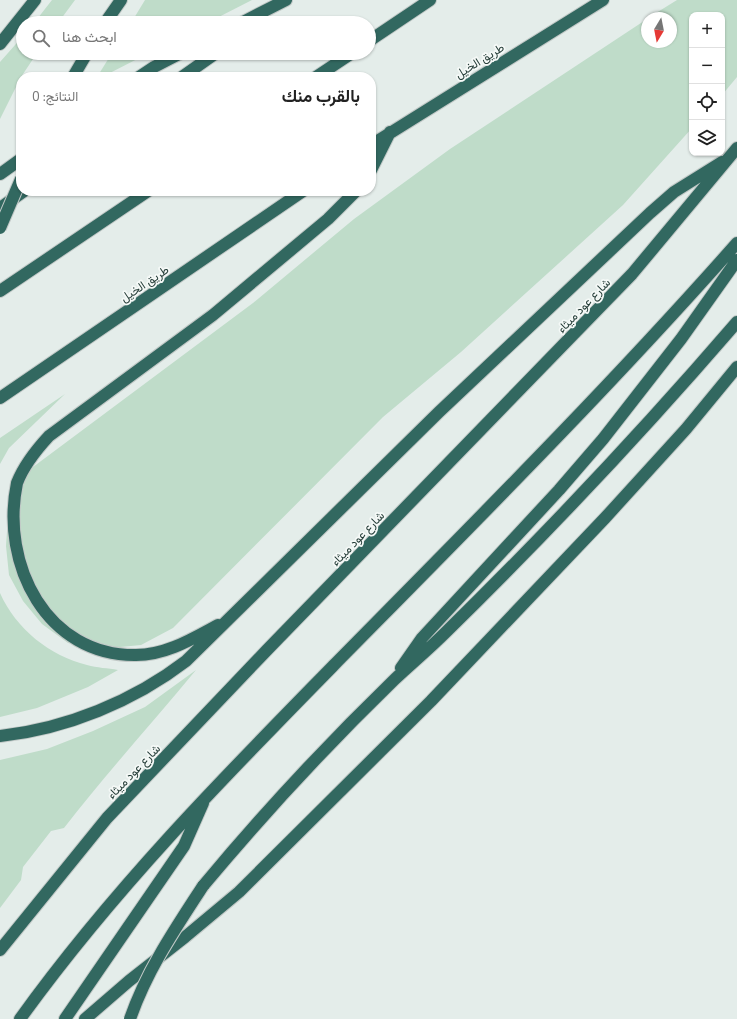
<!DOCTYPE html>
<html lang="ar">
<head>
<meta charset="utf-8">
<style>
  body { margin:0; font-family:"Exo 2",Vazirmatn,sans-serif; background:#f2f2f2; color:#222; direction:rtl }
  .controls { position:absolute; right:12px; top:12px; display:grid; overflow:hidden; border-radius:8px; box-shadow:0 1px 3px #0004 }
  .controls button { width:36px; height:36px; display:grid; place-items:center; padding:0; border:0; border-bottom:1px solid #e0e0e0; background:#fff; color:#222; font:20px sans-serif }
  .compass { position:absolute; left:641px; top:12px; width:36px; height:36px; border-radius:50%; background:#fff; box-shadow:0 1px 3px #0004; rotate:190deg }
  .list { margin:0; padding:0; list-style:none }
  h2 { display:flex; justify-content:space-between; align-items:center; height:52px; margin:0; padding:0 16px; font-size:17px }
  h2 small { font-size:13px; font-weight:400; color:#767676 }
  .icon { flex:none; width:22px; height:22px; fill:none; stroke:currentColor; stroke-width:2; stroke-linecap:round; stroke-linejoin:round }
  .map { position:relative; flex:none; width:737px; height:1019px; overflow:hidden; direction:ltr }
  .search { position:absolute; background:#fff; box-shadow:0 1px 3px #0004; left:16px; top:16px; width:360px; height:44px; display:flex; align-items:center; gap:10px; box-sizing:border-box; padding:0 14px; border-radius:22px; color:#767676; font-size:15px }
  .panel { position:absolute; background:#fff; box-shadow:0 1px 3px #0004; left:16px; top:72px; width:360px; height:124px; border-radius:16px; direction:rtl }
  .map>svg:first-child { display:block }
  .green { fill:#bfdcc9 }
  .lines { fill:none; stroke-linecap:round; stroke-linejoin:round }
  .highway-casing { stroke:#c2c9c7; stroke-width:14 }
  .highway { stroke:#326860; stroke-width:12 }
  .highway-bridge-casing { stroke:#c2c9c7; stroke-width:14; stroke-linecap:butt }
  .highway-bridge { stroke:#326860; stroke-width:12 }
  .labels { text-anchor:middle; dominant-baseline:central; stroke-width:3.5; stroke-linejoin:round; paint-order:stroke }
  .street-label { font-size:12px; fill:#253d38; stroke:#f5f9f7 }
</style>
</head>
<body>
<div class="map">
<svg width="737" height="1019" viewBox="0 0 737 1019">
  <rect width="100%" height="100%" fill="#e4edea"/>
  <path class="green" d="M 52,0 L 75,0 L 58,23 L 34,23 Z
    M 145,0 L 252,0 L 207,23 L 131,23 Z
    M 677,0 L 737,0 L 737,77 L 722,95 L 722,15 L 692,15 L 692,128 L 623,205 L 461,352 L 383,417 L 173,628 L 141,645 L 100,649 L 68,643 L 42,624 L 23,601 L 9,575 L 6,546 L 8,516 L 18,483 L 33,467 L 253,303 L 354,219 L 450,149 L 647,19 L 647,42 L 671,42 L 671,18 L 648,18 Z
    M 23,36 L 23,53 L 37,53 L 21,77 L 0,119 L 0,62 Z
    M 112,53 L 149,53 L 102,77 L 97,77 Z
    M 65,394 L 9,448 L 0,464 L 0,438 Z
    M 0,593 C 16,629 50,656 87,665 C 97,668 108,668 118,670 L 88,687 L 37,708 L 0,717 Z
    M 196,670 C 152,723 106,774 64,828 L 51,831 L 23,867 L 21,880 L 0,908 L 0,760 L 47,749 L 93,731 L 145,707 Z"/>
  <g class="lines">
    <g class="highway-casing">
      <path id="highway" d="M 105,23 L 121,0
        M 241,23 L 286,0
        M 369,41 L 430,0
        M 0,44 L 35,0
        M 73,77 L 87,53
        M 139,77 L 154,67 L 181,53
        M 182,77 L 216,53
        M 316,77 L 352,53
        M 371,145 L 603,0
        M 371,170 L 390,132
        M 0,174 L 21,159
        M 0,208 L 24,191
        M 0,291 L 148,191
        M 0,398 L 303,191
        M 218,625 C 192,639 166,655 136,655 C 47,656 0,565 17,483 C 24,465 36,450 49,436 L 213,315 L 328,219 L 356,191
        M 401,668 L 422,638 L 559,490 L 603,439 L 681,339 L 737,260
        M 0,736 C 66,729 134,701 186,661 L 439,412 L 650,213 L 674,192 L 722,162
        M 203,886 C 263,814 327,745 394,680 C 411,664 429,649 446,632 C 547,533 644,430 737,322
        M 0,950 L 107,818 L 267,650 L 632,274 L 737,148
        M 20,1019 C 112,891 223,778 333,666 C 470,527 608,389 737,243
        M 65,1019 L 184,846 L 203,803
        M 85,1019 L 129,981 L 185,937 L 239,892 L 431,701 L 605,518 L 686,429 L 737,367"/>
    </g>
    <use href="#highway" class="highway"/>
    <g class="highway-bridge-casing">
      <path id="highway-bridge" d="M 0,228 L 21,179
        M 130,1019 C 147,970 175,929 203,886"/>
    </g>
    <use href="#highway-bridge" class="highway-bridge"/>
  </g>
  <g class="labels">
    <g class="street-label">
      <text transform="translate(479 60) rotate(-32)">طريق الخيل</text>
      <text transform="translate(144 283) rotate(-34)">طريق الخيل</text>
      <text transform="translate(583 305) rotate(-46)">شارع عود ميثاء</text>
      <text transform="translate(357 538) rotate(-46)">شارع عود ميثاء</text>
      <text transform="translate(133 771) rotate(-46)">شارع عود ميثاء</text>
    </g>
  </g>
</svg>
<div class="controls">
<button>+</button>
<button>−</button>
<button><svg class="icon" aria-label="locate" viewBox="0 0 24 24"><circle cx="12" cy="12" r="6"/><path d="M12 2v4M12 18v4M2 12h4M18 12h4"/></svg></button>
<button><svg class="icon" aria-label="layers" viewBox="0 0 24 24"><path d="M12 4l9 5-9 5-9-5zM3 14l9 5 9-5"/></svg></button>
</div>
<svg class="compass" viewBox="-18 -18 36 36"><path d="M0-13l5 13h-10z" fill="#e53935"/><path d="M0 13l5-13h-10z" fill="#767676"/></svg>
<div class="search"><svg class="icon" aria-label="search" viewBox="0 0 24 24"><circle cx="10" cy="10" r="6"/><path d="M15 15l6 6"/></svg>ابحث هنا</div>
<section class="panel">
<h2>بالقرب منك<small>النتائج: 0</small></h2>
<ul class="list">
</ul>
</section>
</div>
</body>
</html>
